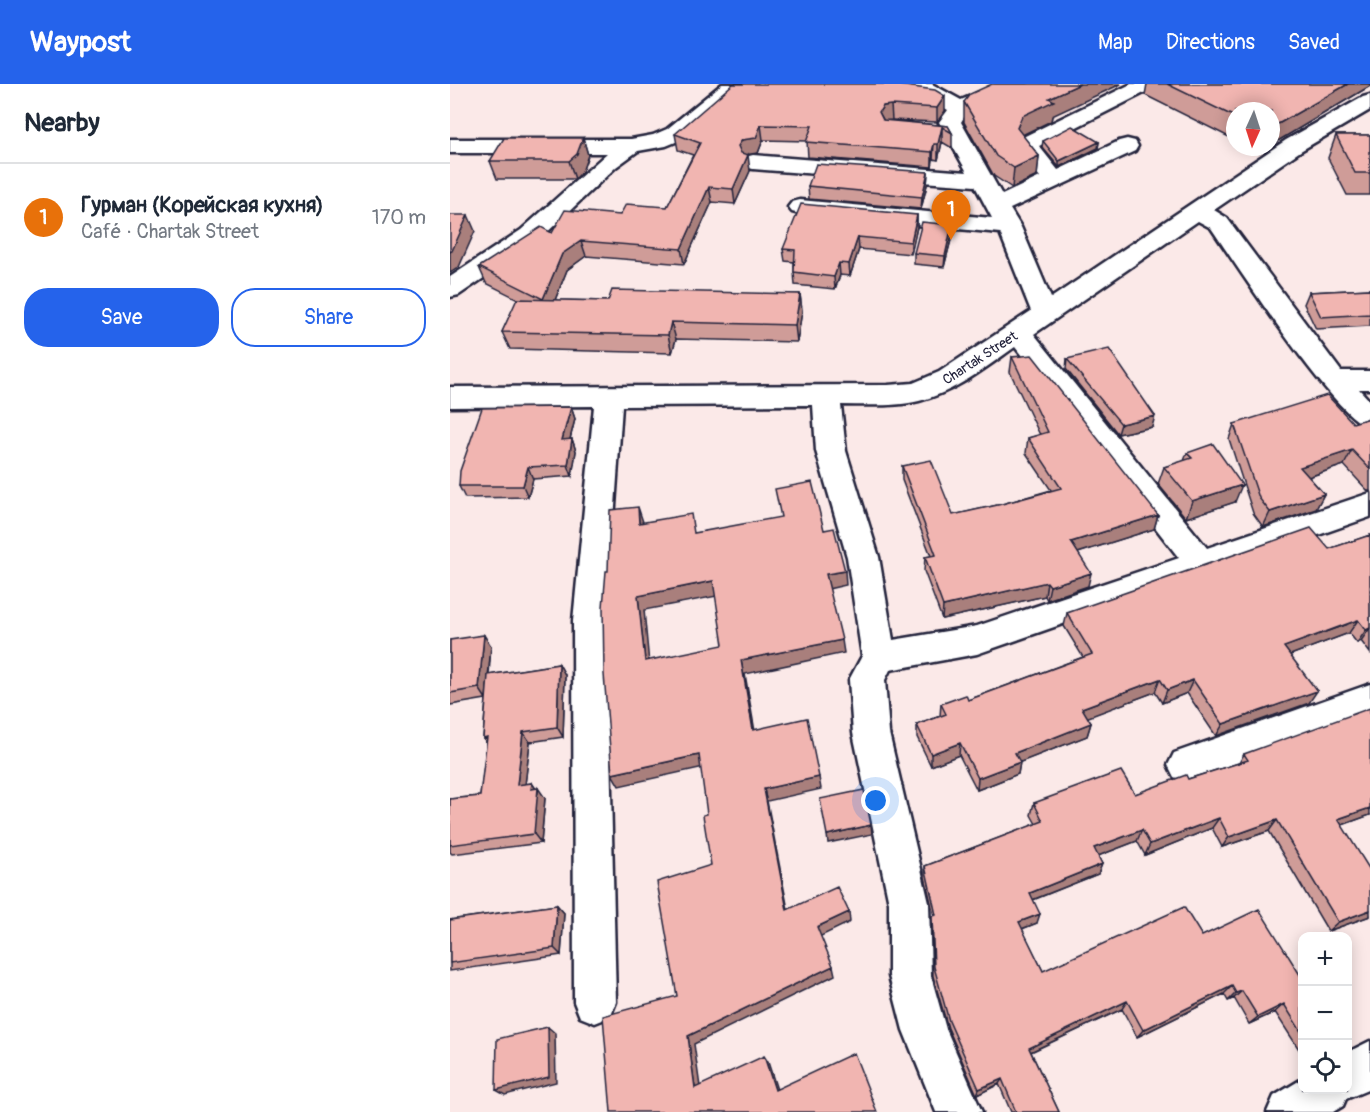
<!DOCTYPE html>
<html lang="en">
<head>
<meta charset="utf-8">
<style>
  body { margin:0; font-family:Pangolin,sans-serif; background:#f6f6f7; color:#1f2937 }
  .controls { position:absolute; right:18px; bottom:18px; display:grid; overflow:hidden; border-radius:12px; box-shadow:0 3px 15px #0003 }
  .controls button { width:54px; height:54px; display:grid; place-items:center; padding:0; border:0; border-bottom:2px solid #e0e1e3; background:#fff; color:#1f2937; font:30px sans-serif }
  .compass { position:absolute; left:776px; top:18px; width:54px; height:54px; border-radius:50%; background:#fff; box-shadow:0 3px 15px #0003; rotate:183deg }
  .you { position:absolute; left:426px; top:717px; width:21px; height:21px; margin:-15px; border:4px solid #fff; border-radius:50%; background:#1a73e8; box-shadow:0 0 0 9px #1a73e833 }
  .badge { display:grid; place-items:center; width:39px; height:39px; border-radius:50%; background:#2563eb; color:#fff; font-size:20px; font-weight:700 }
  .pin { position:absolute; translate:-50% -50px; filter:drop-shadow(0 2px 3px #0008) }
  .pin::after { content:''; position:absolute; top:32px; width:21px; height:18px; background:inherit; clip-path:polygon(0 0,100% 0,50% 100%) }
  .list { margin:0; padding:0; list-style:none }
  h2 { display:flex; justify-content:space-between; align-items:center; height:78px; margin:0; padding:0 24px; font-size:26px }
  h2 small { font-size:20px; font-weight:400; color:#747a83 }
  .list li { display:grid; grid-template-columns:39px 1fr auto; gap:18px; align-items:center; box-sizing:border-box; height:108px; padding:0 24px; border-top:2px solid #e0e1e3 }
  .list b { display:block; font-size:22px; white-space:nowrap }
  .list p { margin:0; font-size:20px; white-space:nowrap; color:#747a83 }
  .list em { font-size:20px; font-style:normal; color:#747a83 }
  .actions { display:flex; gap:12px; padding:18px 24px }
  .actions a { flex:1; padding:14px 0; border:2px solid #2563eb; border-radius:24px; text-align:center; font-size:21px; color:#2563eb }
  .actions .main { background:#2563eb; color:#fff }
  .icon { flex:none; width:33px; height:33px; fill:none; stroke:currentColor; stroke-width:2; stroke-linecap:round; stroke-linejoin:round }
  .map { position:relative; flex:none; width:920px; height:1028px; overflow:hidden }
  header { display:flex; align-items:center; gap:36px; box-sizing:border-box; height:84px; padding:0 30px; background:#2563eb; color:#fff }
  header strong { font-size:28px }
  nav { display:flex; gap:33px; margin-inline-start:auto; font-size:21px }
  main { display:flex }
  aside { flex:1; background:#fff }
  .map>svg:first-child { display:block }
  .lines { fill:none; stroke-linecap:round; stroke-linejoin:round }
  .minor-casing { stroke:#22223b; stroke-width:5 }
  .minor { fill:#fff; fill-rule:evenodd }
  .wall { fill:#cf9c98; stroke:#22223b; stroke-width:1.5 }
  .shaded-wall { fill:#a97f7c; stroke:#22223b; stroke-width:1.5 }
  .building { fill:#f1b5b1; stroke:#22223b; stroke-width:1.5; fill-rule:evenodd }
  .labels { text-anchor:middle; dominant-baseline:central; stroke-width:4.5; stroke-linejoin:round; paint-order:stroke }
  .far-street-label { font-size:14px; fill:#22223b; stroke:#fff }
</style>
</head>
<body>
<header>
<strong>Waypost</strong>
<nav><a>Map</a><a>Directions</a><a>Saved</a></nav>
</header>
<main>
<aside>
<h2>Nearby<small></small></h2>
<ul class="list">
<li><span class="badge" style="background:#e8710a">1</span><div><b>Гурман (Корейская кухня)</b><p>Café · Chartak Street</p></div><em>170 m</em></li>
</ul>
<div class="actions"><a class="main">Save</a><a>Share</a></div>
</aside>
<div class="map">
<svg width="920" height="1028" viewBox="0 0 920 1028">
  <rect width="100%" height="100%" fill="#fbe9e8"/>
  <filter id="ink" filterUnits="userSpaceOnUse"><feTurbulence type="fractalNoise" baseFrequency=".0167" numOctaves="2"/><feDisplacementMap in="SourceGraphic" scale="12" xChannelSelector="R" yChannelSelector="G"/><feConvolveMatrix kernelMatrix="1 2 1 2 8 2 1 2 1" color-interpolation-filters="sRGB"/></filter>
  <g filter="url(#ink)">
    <g class="lines">
      <g class="minor-casing">
        <path id="minor" d="M 272,0 L 293,0 L 281,15 L 233,55 L 216,62 L 188,67 L 166,83 L 89,156 L 9,211 L 0,213 L 0,193 L 71,146 L 157,69 L 0,69 L 0,55 L 181,55 L 203,51 L 217,45 Z
          M 457,0 L 482,0 L 511,16 L 549,0 L 576,0 L 573,4 L 517,28 L 511,38 L 552,111 L 590,93 L 567,63 L 571,54 L 681,0 L 707,0 L 704,4 L 589,62 L 608,86 L 669,57 L 677,55 L 685,57 L 688,62 L 685,67 L 560,125 L 571,143 L 601,214 L 836,56 L 913,13 L 920,11 L 920,26 L 852,66 L 764,126 L 777,134 L 891,287 L 920,287 L 920,305 L 909,305 L 920,317 L 920,344 C 885,334 787,182 761,144 L 748,137 L 584,250 L 757,464 L 920,409 L 920,433 L 527,570 L 440,586 L 435,596 L 439,649 L 479,819 L 481,892 L 496,945 L 532,1028 L 486,1028 L 453,946 L 439,892 L 439,819 L 403,649 L 399,596 L 412,572 L 397,473 L 366,367 L 363,321 L 172,322 L 157,537 L 166,918 L 160,933 L 145,939 L 130,933 L 124,918 L 123,537 L 144,322 L 0,323 L 0,303 L 438,301 L 463,299 L 489,288 L 581,227 L 550,149 L 350,130 L 342,128 L 338,123 L 342,118 L 350,116 L 542,134 L 525,102 L 303,85 L 295,83 L 292,78 L 295,73 L 303,71 L 517,88 L 489,38 L 498,26 L 460,4 ZM 565,263 L 729,474 L 527,542 L 443,556 L 429,473 L 396,367 L 391,321 C 417,321 444,323 469,317 C 505,308 535,284 565,263 Z
          M 920,600 L 920,631 L 737,698 L 724,693 L 718,681 L 724,669 Z
          M 920,957 L 920,1005 L 896,1015 L 893,1022 L 883,1028 L 817,1028 L 824,1012 L 852,995 L 852,1006 L 898,1006 L 898,968 Z"/>
      </g>
      <use href="#minor" class="minor"/>
    </g>
    <path class="wall" d="M 440,0 L 495,27 L 487,38 L 442,36 L 436,36 L 498,42 L 502,49 L 502,64 L 492,58 L 488,76 L 483,75 L 482,83 L 358,73 L 357,57 L 313,56 L 308,69 L 296,71 L 300,87 L 285,120 L 262,118 L 234,180 L 136,172 L 117,186 L 105,216 L 158,217 L 350,210 L 352,227 L 347,258 L 226,255 L 222,269 L 60,265 L 52,248 L 68,215 L 36,199 L 29,183 L 102,149 L 170,131 L 217,123 L 243,71 L 228,66 L 225,50 Z
      M 697,0 L 920,0 L 920,2 L 821,61 L 821,27 L 785,27 L 785,56 L 695,11 Z
      M 514,18 L 602,32 L 601,37 L 572,51 L 589,72 L 587,92 L 562,104 L 544,92 L 514,38 Z
      M 886,51 L 920,51 L 920,111 L 897,111 L 878,74 Z
      M 133,54 L 138,71 L 132,88 L 125,95 L 47,95 L 40,77 Z
      M 593,57 L 649,58 L 648,64 L 609,83 L 592,63 Z
      M 799,63 L 817,63 L 809,68 Z
      M 478,88 L 477,101 L 471,125 L 359,115 L 358,102 Z
      M 467,131 L 467,143 L 461,170 L 409,165 L 400,192 L 390,191 L 385,205 L 345,201 L 344,188 L 344,178 L 335,177 L 333,165 Z
      M 502,152 L 494,183 L 464,180 L 464,169 Z
      M 920,205 L 920,242 L 866,245 L 854,220 L 859,208 Z
      M 562,273 L 708,431 L 704,445 L 628,469 L 638,502 L 597,516 L 595,512 L 492,535 L 474,487 L 475,473 L 481,472 L 452,396 L 452,382 L 503,431 L 552,420 L 601,406 L 576,369 L 578,354 L 590,351 L 560,288 Z
      M 617,275 L 702,343 L 668,350 L 616,285 Z
      M 121,323 L 125,335 L 120,355 L 122,355 L 126,367 L 122,392 L 83,395 L 78,413 L 15,414 L 9,402 Z
      M 920,334 L 920,407 L 918,407 L 894,381 L 859,393 L 874,410 L 866,425 L 813,443 L 803,429 L 779,355 L 784,340 L 903,339 Z
      M 737,369 L 785,418 L 736,434 L 708,400 L 714,383 L 734,377 Z
      M 920,451 L 920,569 L 911,557 L 907,559 L 899,549 L 840,571 L 859,619 L 766,652 L 737,609 L 712,619 L 705,608 L 637,633 L 641,639 L 637,652 L 570,678 L 568,690 L 527,706 L 509,671 L 481,682 L 467,653 L 467,641 L 490,632 L 491,620 L 518,616 L 633,573 L 614,542 L 617,529 L 879,465 Z
      M 0,556 L 41,562 L 39,591 L 109,580 L 115,591 L 113,653 L 80,658 L 75,700 L 82,699 L 86,705 L 95,714 L 91,759 L 2,770 L 0,768 L 0,715 L 30,712 L 37,659 L 33,654 L 36,615 L 0,621 Z
      M 794,670 L 920,731 L 892,741 L 920,832 L 878,847 L 819,747 L 772,763 L 762,744 L 695,771 L 687,757 L 648,772 L 652,780 L 648,790 L 583,816 L 587,839 L 572,845 L 593,887 L 752,852 L 852,894 L 852,970 L 825,928 L 799,940 L 784,914 L 778,917 L 774,910 L 687,953 L 672,925 L 581,968 L 609,1028 L 561,1028 L 549,1000 L 527,1011 L 498,944 L 483,892 L 482,842 L 482,832 L 484,832 L 475,793 L 475,782 L 586,740 L 581,731 L 584,719 L 685,710 L 738,695 L 789,679 Z
      M 107,821 L 114,829 L 111,871 L 0,887 L 0,836 Z"/>
    <path class="shaded-wall" d="M 630,0 L 671,0 L 602,32 L 601,37 L 570,52 L 567,44 L 572,32 L 599,14 Z
      M 898,0 L 920,0 L 920,2 L 821,61 L 821,44 Z
      M 495,12 L 495,27 L 487,38 L 487,24 Z
      M 441,21 L 442,36 L 434,37 L 429,28 L 433,22 Z
      M 311,41 L 313,56 L 308,69 L 294,71 L 290,77 L 288,62 L 292,56 Z
      M 492,43 L 492,58 L 488,76 L 488,60 Z
      M 133,54 L 138,71 L 132,88 L 125,95 L 119,77 Z
      M 649,58 L 648,64 L 609,83 L 609,77 Z
      M 484,60 L 483,75 L 482,83 L 482,68 Z
      M 810,63 L 817,63 L 809,68 Z
      M 298,71 L 300,87 L 285,120 L 283,105 Z
      M 589,72 L 587,92 L 562,104 L 564,84 Z
      M 478,88 L 477,101 L 471,125 L 472,113 Z
      M 259,103 L 262,118 L 234,180 L 231,165 Z
      M 18,131 L 25,147 L 9,183 L 0,189 L 0,168 Z
      M 467,131 L 467,143 L 461,170 L 461,158 Z
      M 502,141 L 502,152 L 494,183 L 495,172 Z
      M 408,153 L 409,165 L 400,192 L 399,180 Z
      M 131,157 L 136,172 L 117,186 L 99,231 L 93,215 L 112,170 Z
      M 389,179 L 390,191 L 385,205 L 384,193 Z
      M 350,210 L 352,227 L 347,258 L 345,241 Z
      M 221,238 L 226,255 L 222,269 L 218,251 Z
      M 121,323 L 125,335 L 117,367 L 112,356 Z
      M 705,332 L 702,343 L 668,350 L 671,340 Z
      M 122,355 L 126,367 L 122,392 L 118,381 Z
      M 902,366 L 894,381 L 843,398 L 850,383 Z
      M 78,383 L 83,395 L 78,413 L 73,402 Z
      M 792,401 L 785,418 L 736,434 L 742,417 Z
      M 874,410 L 866,425 L 813,443 L 820,428 Z
      M 188,423 L 193,438 L 189,439 Z
      M 708,431 L 704,445 L 618,472 L 621,458 Z
      M 395,487 L 396,501 L 378,505 L 376,490 Z
      M 641,489 L 638,502 L 597,516 L 600,502 Z
      M 263,497 L 267,512 L 194,526 L 200,590 L 195,577 L 188,512 Z
      M 597,498 L 595,512 L 492,535 L 493,522 Z
      M 908,536 L 899,549 L 827,576 L 834,563 Z
      M 920,544 L 911,557 L 907,559 L 916,546 Z
      M 34,551 L 41,562 L 36,615 L 29,604 Z
      M 392,556 L 394,569 L 295,590 L 307,659 L 303,646 L 291,576 Z
      M 109,580 L 115,591 L 113,653 L 107,643 Z
      M 710,595 L 705,608 L 628,637 L 632,624 Z
      M 743,596 L 737,609 L 712,619 L 717,606 Z
      M 867,607 L 859,619 L 766,652 L 773,640 Z
      M 641,639 L 637,652 L 563,681 L 565,669 Z
      M 73,648 L 80,658 L 74,710 L 67,701 Z
      M 510,659 L 509,671 L 481,682 L 481,670 Z
      M 249,671 L 254,683 L 169,702 L 162,690 Z
      M 570,678 L 568,690 L 527,706 L 528,694 Z
      M 369,693 L 371,705 L 317,717 L 340,836 L 337,826 L 314,705 Z
      M 82,699 L 88,708 L 88,704 L 95,714 L 91,759 L 84,750 L 81,705 Z
      M 920,724 L 920,731 L 878,746 L 888,735 Z
      M 769,734 L 762,744 L 695,771 L 700,760 Z
      M 827,736 L 819,747 L 772,763 L 779,753 Z
      M 421,741 L 422,750 L 378,759 L 377,751 Z
      M 692,746 L 687,757 L 640,775 L 644,764 Z
      M 652,780 L 648,790 L 577,818 L 580,809 Z
      M 107,821 L 114,829 L 111,871 L 104,864 Z
      M 920,826 L 920,832 L 878,847 L 888,838 Z
      M 399,828 L 400,838 L 369,853 L 367,843 Z
      M 590,830 L 587,839 L 566,847 L 569,838 Z
      M 383,882 L 385,891 L 244,960 L 251,1010 L 245,1004 L 238,952 Z
      M 782,902 L 774,910 L 687,953 L 693,946 Z
      M 792,907 L 784,914 L 778,917 L 786,909 Z
      M 677,917 L 672,925 L 576,970 L 579,964 Z
      M 834,920 L 825,928 L 799,940 L 808,933 Z
      M 98,943 L 105,949 L 106,998 L 55,1011 L 46,1006 Z
      M 314,972 L 318,978 L 329,1012 L 325,1006 Z
      M 552,995 L 549,1000 L 527,1011 L 529,1005 Z"/>
    <path class="building" d="M 283,0 L 440,0 L 485,6 L 495,12 L 487,24 L 441,21 L 433,22 L 429,28 L 433,36 L 498,42 L 502,49 L 492,43 L 488,60 L 484,60 L 482,68 L 356,58 L 362,42 L 311,41 L 306,54 L 292,56 L 288,62 L 291,69 L 298,71 L 283,105 L 259,103 L 231,165 L 131,157 L 112,170 L 93,215 L 29,183 L 91,143 L 102,149 L 115,126 L 170,131 L 176,120 L 217,123 L 250,59 L 225,50 Z
      M 542,0 L 630,0 L 599,14 L 604,17 L 572,32 L 567,44 L 589,72 L 564,84 L 546,72 L 514,18 L 520,10 Z
      M 717,0 L 898,0 L 821,44 L 821,27 L 785,27 L 785,33 Z
      M 622,42 L 649,58 L 609,77 L 593,57 Z
      M 886,51 L 920,51 L 920,89 L 905,89 Z
      M 54,54 L 133,54 L 127,70 L 119,77 L 40,77 Z
      M 366,80 L 478,88 L 472,113 L 358,102 Z
      M 351,120 L 467,131 L 461,158 L 408,153 L 399,180 L 389,179 L 384,193 L 344,188 L 345,166 L 333,165 Z
      M 0,131 L 18,131 L 2,167 L 0,168 Z
      M 472,138 L 502,141 L 495,172 L 464,169 Z
      M 920,205 L 920,230 L 871,233 L 859,208 Z
      M 162,206 L 350,210 L 345,241 L 221,238 L 218,251 L 52,248 L 67,215 L 158,217 Z
      M 659,265 L 705,332 L 671,340 L 617,275 Z
      M 582,271 L 708,431 L 621,458 L 641,489 L 600,502 L 597,498 L 493,522 L 475,473 L 486,471 L 452,382 L 481,376 L 503,431 L 552,420 L 611,404 L 578,354 L 598,348 L 562,273 Z
      M 877,311 L 903,339 L 920,334 L 920,385 L 902,366 L 850,383 L 874,410 L 820,428 L 809,414 L 784,340 Z
      M 121,323 L 112,356 L 122,355 L 118,381 L 78,383 L 73,402 L 9,402 L 10,387 L 32,324 Z
      M 763,360 L 792,401 L 742,417 L 714,383 L 742,374 L 737,369 Z
      M 362,398 L 374,446 L 384,444 L 395,487 L 376,490 L 392,556 L 291,576 L 303,646 L 357,634 L 369,693 L 314,705 L 337,826 L 387,803 L 399,828 L 367,843 L 383,882 L 238,952 L 245,1004 L 314,972 L 325,1006 L 404,969 L 427,1028 L 161,1028 L 153,932 L 227,912 L 207,798 L 261,781 L 253,731 L 257,730 L 249,671 L 162,690 L 154,590 L 153,523 L 156,487 L 158,487 L 160,426 L 188,423 L 189,439 L 241,430 L 244,449 L 331,433 L 325,405 ZM 263,497 L 273,561 L 195,577 L 188,512 Z
      M 861,444 L 879,465 L 920,451 L 920,544 L 916,546 L 908,536 L 834,563 L 867,607 L 773,640 L 743,596 L 717,606 L 710,595 L 632,624 L 641,639 L 565,669 L 570,678 L 528,694 L 510,659 L 481,670 L 467,641 L 496,630 L 491,620 L 516,611 L 518,616 L 642,570 L 617,529 Z
      M 34,551 L 29,604 L 0,609 L 0,556 Z
      M 109,580 L 107,643 L 73,648 L 67,701 L 82,699 L 81,705 L 88,704 L 84,750 L 0,761 L 0,715 L 30,712 L 37,653 L 33,654 L 38,591 Z
      M 920,624 L 920,724 L 888,735 L 920,786 L 920,826 L 888,838 L 827,736 L 779,753 L 769,734 L 700,760 L 692,746 L 644,764 L 652,780 L 580,809 L 590,830 L 569,838 L 593,887 L 734,823 L 752,852 L 809,825 L 852,894 L 852,949 L 834,920 L 808,933 L 792,907 L 786,909 L 782,902 L 693,946 L 677,917 L 579,964 L 609,1028 L 566,1028 L 552,995 L 529,1005 L 499,937 L 484,883 L 482,832 L 486,831 L 475,782 L 593,737 L 584,719 L 671,687 L 685,710 L 736,691 L 738,695 L 798,676 L 794,670 Z
      M 414,706 L 421,741 L 377,751 L 370,715 Z
      M 107,821 L 104,864 L 0,879 L 0,836 Z
      M 98,943 L 99,993 L 46,1006 L 47,955 Z"/>
  </g>
  <g class="labels">
    <g class="far-street-label">
      <text transform="translate(530 274) rotate(-33)">Chartak Street</text>
    </g>
  </g>
</svg>
<div class="controls">
<button>+</button>
<button>−</button>
<button><svg class="icon" aria-label="locate" viewBox="0 0 24 24"><circle cx="12" cy="12" r="6"/><path d="M12 2v4M12 18v4M2 12h4M18 12h4"/></svg></button>
</div>
<svg class="compass" viewBox="-18 -18 36 36"><path d="M0-13l5 13h-10z" fill="#e53935"/><path d="M0 13l5-13h-10z" fill="#747a83"/></svg>
<div class="you"></div>
<div class="pin badge" style="left:501px;top:156px;background:#e8710a">1</div>
</div>
</main>
</body>
</html>
